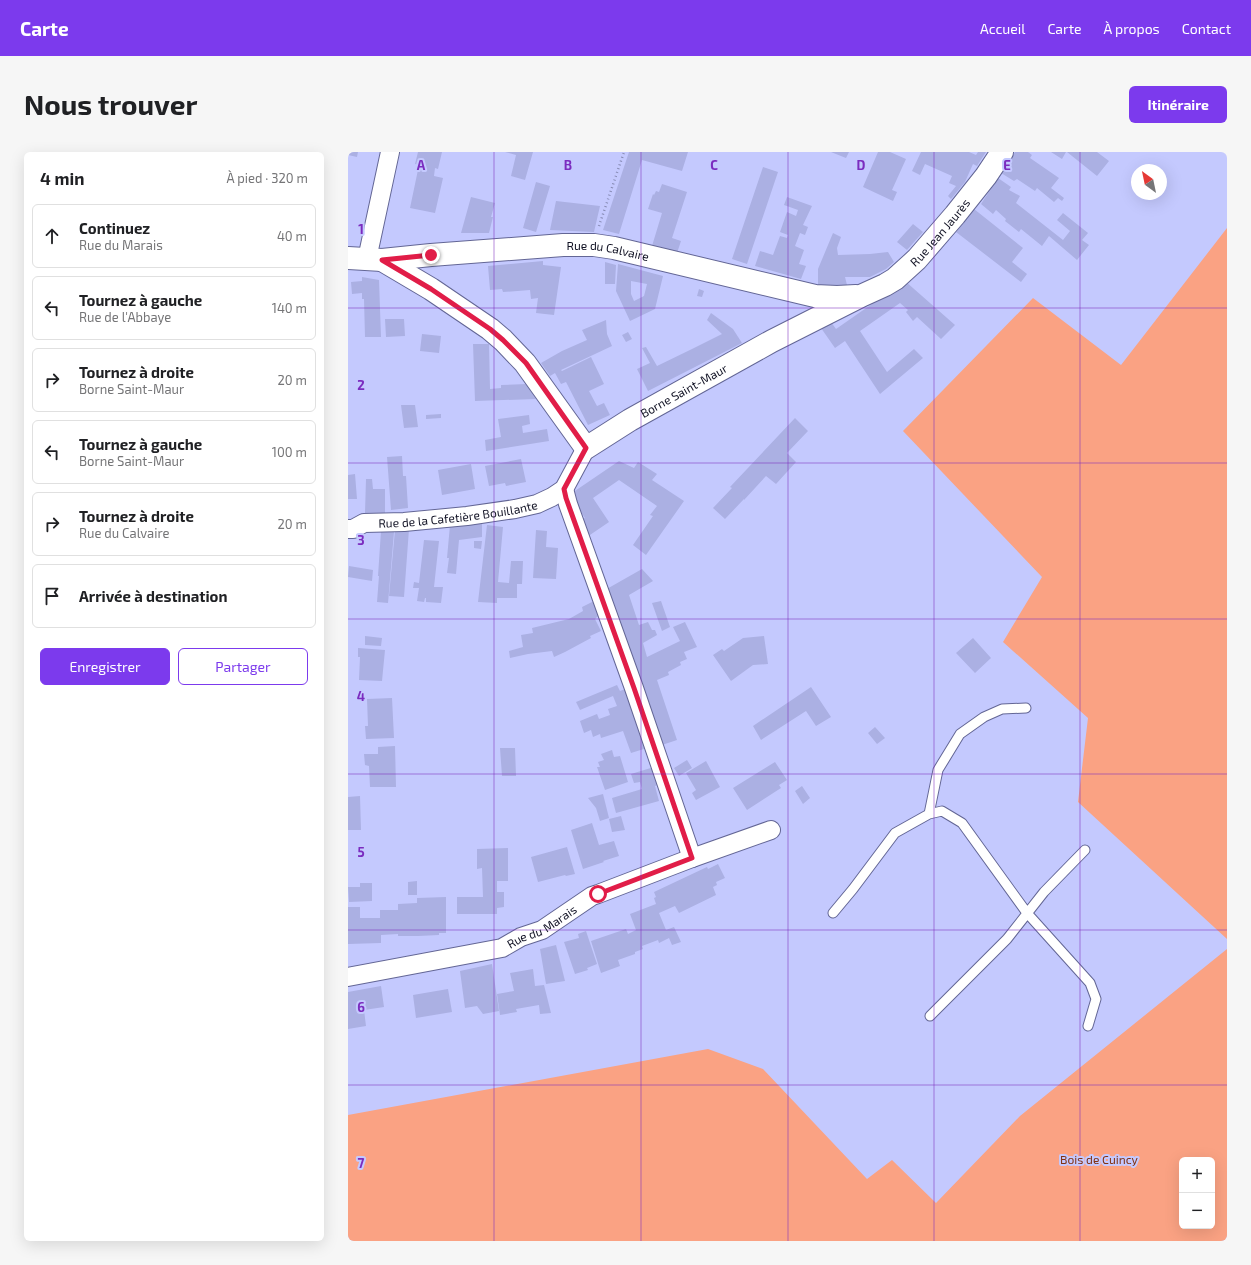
<!DOCTYPE html>
<html lang="fr">
<head>
<meta charset="utf-8">
<style>
  body { margin:0; font-family:"Exo 2",sans-serif; background:#f6f6f6; color:#202124 }
  .controls { position:absolute; right:12px; bottom:12px; display:grid; overflow:hidden; border-radius:6px; box-shadow:0 4px 16px #0002 }
  .controls button { width:36px; height:36px; display:grid; place-items:center; padding:0; border:0; border-bottom:1px solid #e0e0e0; background:#fff; color:#202124; font:20px sans-serif }
  .compass { position:absolute; left:783px; top:12px; width:36px; height:36px; border-radius:50%; background:#fff; box-shadow:0 4px 16px #0002; rotate:327deg }
  .stop { position:absolute; width:12px; height:12px; margin:-9px; border:3px solid #e11d48; border-radius:50%; background:#fff }
  .stop.end { background:#e11d48; border-color:#fff; box-shadow:0 1px 4px #0008 }
  .list { margin:0; padding:0; list-style:none }
  h2 { display:flex; justify-content:space-between; align-items:center; height:52px; margin:0; padding:0 16px; font-size:17px }
  h2 small { font-size:13px; font-weight:400; color:#757577 }
  .list li { display:grid; grid-template-columns:26px 1fr auto; gap:12px; align-items:center; box-sizing:border-box; height:64px; margin:0 8px 8px; padding:0 8px; border:1px solid #e0e0e0; border-radius:6px }
  .list b { display:block; font-size:15px; white-space:nowrap }
  .list p { margin:0; font-size:13px; white-space:nowrap; color:#757577 }
  .list em { font-size:13px; font-style:normal; color:#757577 }
  .actions { display:flex; gap:8px; padding:12px 16px }
  .actions a { flex:1; padding:9px 0; border:1px solid #7c3aed; border-radius:6px; text-align:center; font-size:14px; color:#7c3aed }
  .actions .main { background:#7c3aed; color:#fff }
  .icon { flex:none; width:22px; height:22px; fill:none; stroke:currentColor; stroke-width:2; stroke-linecap:round; stroke-linejoin:round }
  .map { position:relative; flex:none; width:879px; height:1089px; overflow:hidden; border-radius:6px }
  header { display:flex; align-items:center; gap:24px; box-sizing:border-box; height:56px; padding:0 20px; background:#7c3aed; color:#fff }
  header strong { font-size:19px }
  nav { display:flex; gap:22px; margin-inline-start:auto; font-size:14px }
  .intro { display:flex; align-items:center; justify-content:space-between; box-sizing:border-box; height:96px; padding:0 24px }
  h1 { margin:0; font-size:28px }
  .button { padding:10px 18px; border-radius:6px; background:#7c3aed; color:#fff; font-size:14px; font-weight:700 }
  main { display:flex; gap:24px; padding:0 24px }
  aside { flex:1; background:#fff; border-radius:6px; box-shadow:0 4px 16px #0002 }
  .map>svg:first-child { display:block }
  .green { fill:#faa283; fill-rule:evenodd }
  .building { fill:#abb0e3; fill-rule:evenodd }
  .lines { fill:none; stroke-linecap:round; stroke-linejoin:round }
  .lane-casing { stroke:#636695; stroke-width:11 }
  .street-casing { stroke:#636695; stroke-width:20 }
  .secondary-casing { stroke:#636695; stroke-width:24 }
  .path { stroke:#878bb4; stroke-width:2.5; stroke-dasharray:1 3; stroke-linecap:butt }
  .lane { stroke:#fff; stroke-width:9 }
  .street { stroke:#fff; stroke-width:18 }
  .secondary { stroke:#fff; stroke-width:22 }
  .route { stroke:#e11d48; stroke-width:5 }
  .grid { fill:none; stroke:#7b2cbf; stroke-width:1; stroke-opacity:0.55 }
  .labels { text-anchor:middle; dominant-baseline:central; stroke-width:4; stroke-linejoin:round; paint-order:stroke }
  .street-label { font-size:12px; fill:#111224; stroke:#c4c9fe }
  .park-label { font-size:12px; fill:#803111; stroke:#c4c9fe }
  .grid-label { font-size:13px; text-anchor:middle; font-weight:bold; fill:#7b2cbf; stroke:#c4c9fe; stroke-width:4; stroke-linejoin:round; paint-order:stroke }
</style>
</head>
<body>
<header>
<strong>Carte</strong>
<nav><a>Accueil</a><a>Carte</a><a>À propos</a><a>Contact</a></nav>
</header>
<div class="intro"><h1>Nous trouver</h1><a class="button">Itinéraire</a></div>
<main>
<aside>
<h2>4 min<small>À pied · 320 m</small></h2>
<ul class="list">
<li><svg class="icon" aria-label="ahead" viewBox="0 0 24 24"><path d="M12 20V5M6 11l6-6 6 6"/></svg><div><b>Continuez</b><p>Rue du Marais</p></div><em>40 m</em></li>
<li><svg class="icon" aria-label="left" viewBox="0 0 24 24"><path d="M17 20v-9H6M10 6l-5 5 5 5"/></svg><div><b>Tournez à gauche</b><p>Rue de l'Abbaye</p></div><em>140 m</em></li>
<li><svg class="icon" aria-label="right" viewBox="0 0 24 24"><path d="M7 20v-9h11M14 6l5 5-5 5"/></svg><div><b>Tournez à droite</b><p>Borne Saint-Maur</p></div><em>20 m</em></li>
<li><svg class="icon" aria-label="left" viewBox="0 0 24 24"><path d="M17 20v-9H6M10 6l-5 5 5 5"/></svg><div><b>Tournez à gauche</b><p>Borne Saint-Maur</p></div><em>100 m</em></li>
<li><svg class="icon" aria-label="right" viewBox="0 0 24 24"><path d="M7 20v-9h11M14 6l5 5-5 5"/></svg><div><b>Tournez à droite</b><p>Rue du Calvaire</p></div><em>20 m</em></li>
<li><svg class="icon" aria-label="arrive" viewBox="0 0 24 24"><path d="M6 21V4h12l-3 4 3 4H6"/></svg><div><b>Arrivée à destination</b></div></li>
</ul>
<div class="actions"><a class="main">Enregistrer</a><a>Partager</a></div>
</aside>
<div class="map">
<svg width="879" height="1089" viewBox="0 0 879 1089">
  <rect width="100%" height="100%" fill="#c4c9fe"/>
  <path class="green" d="M 879,76 L 879,787 L 730,650 L 740,566 L 655,490 L 694,425 L 555,279 L 685,146 L 773,213 Z
    M 879,797 L 879,1089 L 0,1089 L 0,963 L 360,897 L 415,917 L 519,1027 L 544,1008 L 588,1051 L 672,964 ZM 834,1008 L 864,1008 L 864,1074 L 834,1074 Z"/>
  <path class="building" d="M 0,0 L 10,0 L 9,5 L 0,3 Z
    M 70,0 L 94,0 L 90,17 L 87,16 L 86,24 L 95,26 L 87,61 L 62,56 L 71,13 L 67,12 Z
    M 157,0 L 185,0 L 177,28 L 163,24 L 168,3 Z
    M 281,0 L 340,0 L 334,19 L 294,8 L 271,82 L 255,78 Z
    M 483,0 L 501,0 L 498,6 Z
    M 530,0 L 542,0 L 558,7 L 544,38 L 549,40 L 545,49 L 515,35 Z
    M 573,0 L 621,0 L 628,3 L 630,0 L 638,0 L 629,14 L 625,12 L 617,30 L 603,47 L 600,44 L 608,34 L 601,31 L 604,24 L 577,12 L 572,23 L 564,19 Z
    M 667,0 L 680,0 L 684,3 L 682,6 L 711,26 L 703,36 L 716,46 L 714,49 L 710,46 L 706,50 L 689,36 L 687,39 L 669,27 L 666,29 L 653,21 Z
    M 703,0 L 718,0 L 714,7 Z
    M 719,0 L 749,0 L 761,9 L 749,24 Z
    M 415,15 L 430,20 L 399,112 L 384,107 Z
    M 650,26 L 663,35 L 661,38 L 672,44 L 668,51 L 715,88 L 722,79 L 709,68 L 715,61 L 740,81 L 734,88 L 741,93 L 729,108 L 701,84 L 694,94 L 673,77 L 671,80 L 657,69 L 658,67 L 648,58 L 645,62 L 633,52 Z
    M 188,30 L 202,34 L 188,80 L 175,76 Z
    M 314,32 L 339,40 L 324,86 L 333,89 L 329,101 L 304,94 L 314,61 L 300,57 L 305,42 L 306,43 L 308,39 L 311,40 Z
    M 123,45 L 147,51 L 143,65 L 145,65 L 141,81 L 113,81 Z
    M 439,45 L 464,54 L 455,73 L 460,75 L 457,83 L 452,81 L 447,94 L 456,98 L 451,112 L 458,114 L 453,127 L 407,114 L 412,99 L 425,103 L 432,84 L 439,86 L 440,83 L 432,80 L 439,60 L 448,64 L 450,58 L 436,53 Z
    M 208,49 L 252,54 L 246,80 L 202,78 Z
    M 626,57 L 675,96 L 664,110 L 679,122 L 673,130 L 608,80 Z
    M 565,72 L 575,80 L 559,98 L 549,90 Z
    M 485,81 L 493,85 L 489,96 L 490,103 L 522,102 L 540,100 L 546,110 L 538,117 L 522,125 L 497,125 L 499,133 L 470,133 L 470,117 Z
    M 195,109 L 195,113 L 213,115 L 206,163 L 188,161 L 190,146 L 183,147 L 182,138 L 155,140 L 154,137 L 142,138 L 140,114 Z
    M 257,110 L 268,113 L 267,132 L 257,132 Z
    M 270,112 L 315,124 L 307,157 L 282,169 L 268,139 ZM 283,129 L 299,132 L 296,144 L 286,149 L 283,142 Z
    M 14,125 L 31,128 L 33,185 L 17,185 L 16,147 L 14,147 L 14,141 L 4,142 L 3,130 L 14,129 Z
    M 557,129 L 607,173 L 593,187 L 569,165 L 565,169 L 558,160 L 560,158 L 552,151 L 512,179 L 539,220 L 566,197 L 575,206 L 532,242 L 497,189 L 487,196 L 473,176 L 483,170 L 488,177 Z
    M 351,137 L 356,139 L 354,145 L 349,144 Z
    M 363,161 L 385,177 L 394,191 L 300,239 L 289,217 L 302,211 L 294,196 L 298,195 L 309,214 L 344,197 L 374,182 L 359,168 Z
    M 37,167 L 56,167 L 57,184 L 38,185 Z
    M 258,168 L 259,182 L 264,194 L 213,218 L 214,219 L 243,205 L 256,232 L 241,239 L 249,254 L 256,251 L 262,263 L 240,273 L 218,230 L 213,232 L 207,221 L 202,224 L 193,211 L 214,199 L 239,188 L 234,178 Z
    M 280,180 L 284,187 L 278,190 L 274,183 Z
    M 74,182 L 93,184 L 91,201 L 72,199 Z
    M 125,192 L 141,192 L 142,237 L 153,236 L 153,233 L 179,232 L 188,247 L 127,249 Z
    M 53,253 L 67,253 L 70,275 L 56,276 Z
    M 93,262 L 93,266 L 78,267 L 78,263 Z
    M 181,263 L 182,272 L 174,274 L 175,281 L 199,277 L 201,289 L 138,299 L 137,288 L 153,285 L 150,267 Z
    M 447,266 L 460,279 L 439,301 L 448,310 L 428,332 L 418,324 L 396,348 L 396,347 L 377,367 L 365,356 L 384,336 L 382,335 Z
    M 54,304 L 55,324 L 58,324 L 60,356 L 43,358 L 39,305 Z
    M 173,307 L 178,330 L 158,334 L 157,331 L 141,334 L 137,314 Z
    M 271,309 L 286,316 L 290,310 L 309,322 L 304,328 L 336,349 L 298,403 L 285,393 L 305,364 L 302,363 L 309,354 L 271,328 L 245,346 L 261,370 L 239,385 L 233,367 L 237,366 L 221,343 Z
    M 123,312 L 127,337 L 94,343 L 90,318 Z
    M 7,322 L 9,347 L 0,347 L 0,323 Z
    M 18,327 L 24,327 L 25,337 L 37,337 L 37,361 L 17,361 Z
    M 134,370 L 134,385 L 111,388 L 108,422 L 99,421 L 101,406 L 99,406 L 102,373 Z
    M 139,373 L 155,375 L 150,430 L 161,431 L 163,409 L 175,409 L 174,432 L 169,432 L 169,446 L 149,446 L 149,451 L 130,450 Z
    M 61,377 L 56,445 L 41,444 L 47,378 Z
    M 188,378 L 199,379 L 198,395 L 210,396 L 208,427 L 185,426 Z
    M 33,379 L 46,380 L 40,451 L 29,450 L 31,424 L 30,424 Z
    M 76,388 L 91,389 L 86,435 L 95,435 L 93,451 L 78,450 L 78,446 L 77,446 L 76,450 L 69,449 L 71,436 L 65,436 L 66,430 L 71,431 Z
    M 126,389 L 134,389 L 133,397 L 126,396 Z
    M 1,414 L 25,418 L 24,429 L 0,425 Z
    M 294,417 L 305,429 L 281,443 L 291,473 L 300,470 L 304,478 L 307,478 L 309,483 L 295,491 L 299,505 L 332,489 L 325,475 L 337,470 L 349,495 L 336,500 L 339,507 L 332,510 L 333,513 L 320,520 L 321,523 L 309,528 L 329,588 L 314,593 L 257,438 Z
    M 248,448 L 252,462 L 247,467 L 253,479 L 242,484 L 243,486 L 217,500 L 206,505 L 204,499 L 180,502 L 162,506 L 161,499 L 175,495 L 173,483 L 185,481 L 184,476 L 221,467 L 235,459 L 234,455 Z
    M 313,449 L 322,475 L 314,479 L 304,451 Z
    M 17,484 L 34,486 L 33,494 L 17,493 Z
    M 416,484 L 420,512 L 405,513 L 383,529 L 365,503 L 374,497 L 376,499 L 395,486 Z
    M 625,486 L 643,506 L 627,521 L 608,501 Z
    M 10,496 L 37,498 L 34,529 L 11,528 L 12,505 L 10,505 Z
    M 269,533 L 272,539 L 280,536 L 299,596 L 283,601 L 275,579 L 253,586 L 252,582 L 245,585 L 243,578 L 236,581 L 232,569 L 249,562 L 251,567 L 262,563 L 260,557 L 269,554 L 265,544 L 232,558 L 228,550 Z
    M 463,535 L 483,565 L 468,574 L 458,559 L 413,588 L 405,574 Z
    M 44,546 L 46,586 L 18,587 L 17,574 L 20,574 L 19,547 Z
    M 527,575 L 537,586 L 529,592 L 520,581 Z
    M 47,594 L 48,635 L 22,635 L 21,614 L 17,613 L 16,602 L 30,602 L 30,595 Z
    M 152,596 L 167,596 L 168,624 L 154,624 Z
    M 264,598 L 266,605 L 272,604 L 280,630 L 257,638 L 249,615 L 252,615 L 250,610 L 256,608 L 253,602 Z
    M 339,608 L 344,616 L 331,624 L 326,616 Z
    M 358,609 L 372,635 L 348,648 L 344,641 L 348,638 L 338,621 Z
    M 427,610 L 439,628 L 431,633 L 433,636 L 399,658 L 385,636 Z
    M 306,615 L 312,632 L 307,634 L 311,649 L 268,661 L 264,646 L 294,637 L 292,630 L 286,631 L 283,622 Z
    M 454,634 L 462,646 L 455,652 L 447,639 Z
    M 255,642 L 261,666 L 252,669 L 248,656 L 240,646 Z
    M 12,644 L 13,678 L 0,678 L 0,645 Z
    M 273,664 L 277,678 L 264,680 L 261,667 Z
    M 244,671 L 251,693 L 266,689 L 271,704 L 255,709 L 256,710 L 235,717 L 223,678 Z
    M 219,695 L 227,722 L 218,724 L 217,723 L 190,730 L 183,705 Z
    M 160,696 L 160,729 L 149,729 L 149,740 L 156,740 L 156,755 L 149,756 L 149,762 L 109,762 L 109,745 L 135,745 L 134,716 L 129,717 L 129,697 Z
    M 370,712 L 377,726 L 368,730 L 369,733 L 365,735 L 368,743 L 331,761 L 327,754 L 311,761 L 318,778 L 326,775 L 333,790 L 324,793 L 321,786 L 311,791 L 310,788 L 294,794 L 295,797 L 287,800 L 287,802 L 270,808 L 272,814 L 253,821 L 243,789 L 278,777 L 280,782 L 288,778 L 282,762 L 308,752 L 306,746 L 308,745 L 306,740 L 359,715 L 360,717 Z
    M 69,729 L 69,743 L 60,743 L 60,730 Z
    M 12,731 L 24,731 L 24,749 L 1,750 L 0,735 L 12,735 Z
    M 98,745 L 98,781 L 91,781 L 91,783 L 70,784 L 50,784 L 50,782 L 33,783 L 33,791 L 0,792 L 0,755 L 12,755 L 12,766 L 32,766 L 32,758 L 50,758 L 50,752 L 69,751 L 69,746 Z
    M 238,779 L 249,812 L 239,816 L 240,818 L 227,822 L 216,790 L 231,786 L 230,782 Z
    M 208,793 L 217,829 L 198,832 L 192,797 Z
    M 144,812 L 151,859 L 135,862 L 129,854 L 117,856 L 112,819 Z
    M 185,817 L 187,834 L 196,833 L 203,861 L 192,862 L 191,853 L 168,857 L 169,860 L 152,863 L 149,842 L 166,839 L 162,821 Z
    M 33,834 L 36,855 L 16,858 L 18,874 L 0,877 L 0,840 Z
    M 100,837 L 104,860 L 68,866 L 65,843 Z"/>
  <g class="lines">
    <g class="lane-casing">
      <path id="lane" d="M 581,662 L 590,618 L 612,582 L 636,565 L 654,557 L 678,556
        M 485,761 L 505,737 L 547,681 L 581,662 L 594,659 L 614,671 L 679,761 L 742,831 L 748,847 L 740,874
        M 582,864 L 659,787 L 696,740 L 737,698"/>
    </g>
    <g class="street-casing">
      <g id="street">
        <path d="M 19,107 L 42,0"/>
        <path d="M 216,337 L 220,352 L 286,536 L 344,706"/>
        <path id="s1" d="M 0,377 L 5,377 L 16,371 L 56,370 L 119,364 L 167,357 L 189,352 L 204,345 L 216,337 L 238,296"/>
        <path id="s2" d="M 0,825 L 154,796 L 173,785 L 194,778 L 244,744 L 250,742 L 344,706 L 423,678"/>
      </g>
    </g>
    <g class="secondary-casing">
      <g id="secondary">
        <path id="s3" d="M 0,106 L 34,108 L 83,103 L 215,93 L 246,93 L 266,96 L 467,144 L 489,145 L 508,144"/>
        <path id="s4" d="M 34,108 L 83,137 L 142,177 L 155,188 L 177,211 L 238,296 L 282,268 L 424,189 L 515,143 L 537,133 L 547,127 L 569,107 L 607,63 L 638,24 L 654,0"/>
      </g>
    </g>
    <path class="path" d="M 251,74 L 276,0"/>
    <use href="#lane" class="lane"/>
    <use href="#street" class="street"/>
    <use href="#secondary" class="secondary"/>
  </g>
  <g class="lines">
    <path class="route" d="M 83,103 L 34,108 L 83,137 L 142,177 L 155,188 L 178,211 L 238,296 L 216,337 L 218,346 L 286,536 L 344,706 L 250,742"/>
  </g>
  <path class="grid" d="M 146,0 L 146,1089M 293,0 L 293,1089M 440,0 L 440,1089M 586,0 L 586,1089M 732,0 L 732,1089M 0,156 L 879,156M 0,311 L 879,311M 0,467 L 879,467M 0,622 L 879,622M 0,778 L 879,778M 0,933 L 879,933"/>
  <g class="labels">
    <g class="street-label">
      <text stroke="none"><textPath href="#s4" startOffset="699">Rue Jean Jaurès</textPath></text>
      <text stroke="none"><textPath href="#s3" startOffset="261">Rue du Calvaire</textPath></text>
      <text stroke="none"><textPath href="#s4" startOffset="395">Borne Saint-Maur</textPath></text>
      <text stroke="none"><textPath href="#s1" startOffset="112">Rue de la Cafetière Bouillante</textPath></text>
      <text stroke="none"><textPath href="#s2" startOffset="202">Rue du Marais</textPath></text>
    </g>
    <g class="park-label">
      <text x="751" y="1007">Bois de Cuincy</text>
    </g>
  </g>
  <g class="grid-label">
    <text x="73" y="18">A</text>
    <text x="220" y="18">B</text>
    <text x="366" y="18">C</text>
    <text x="513" y="18">D</text>
    <text x="659" y="18">E</text>
    <text x="13" y="82">1</text>
    <text x="13" y="238">2</text>
    <text x="13" y="393">3</text>
    <text x="13" y="549">4</text>
    <text x="13" y="705">5</text>
    <text x="13" y="860">6</text>
    <text x="13" y="1016">7</text>
  </g>
</svg>
<div class="controls">
<button>+</button>
<button>−</button>
</div>
<svg class="compass" viewBox="-18 -18 36 36"><path d="M0-13l5 13h-10z" fill="#e53935"/><path d="M0 13l5-13h-10z" fill="#757577"/></svg>
<div class="stop" style="left:250px;top:742px"></div>
<div class="stop end" style="left:83px;top:103px"></div>
</div>
</main>
</body>
</html>
